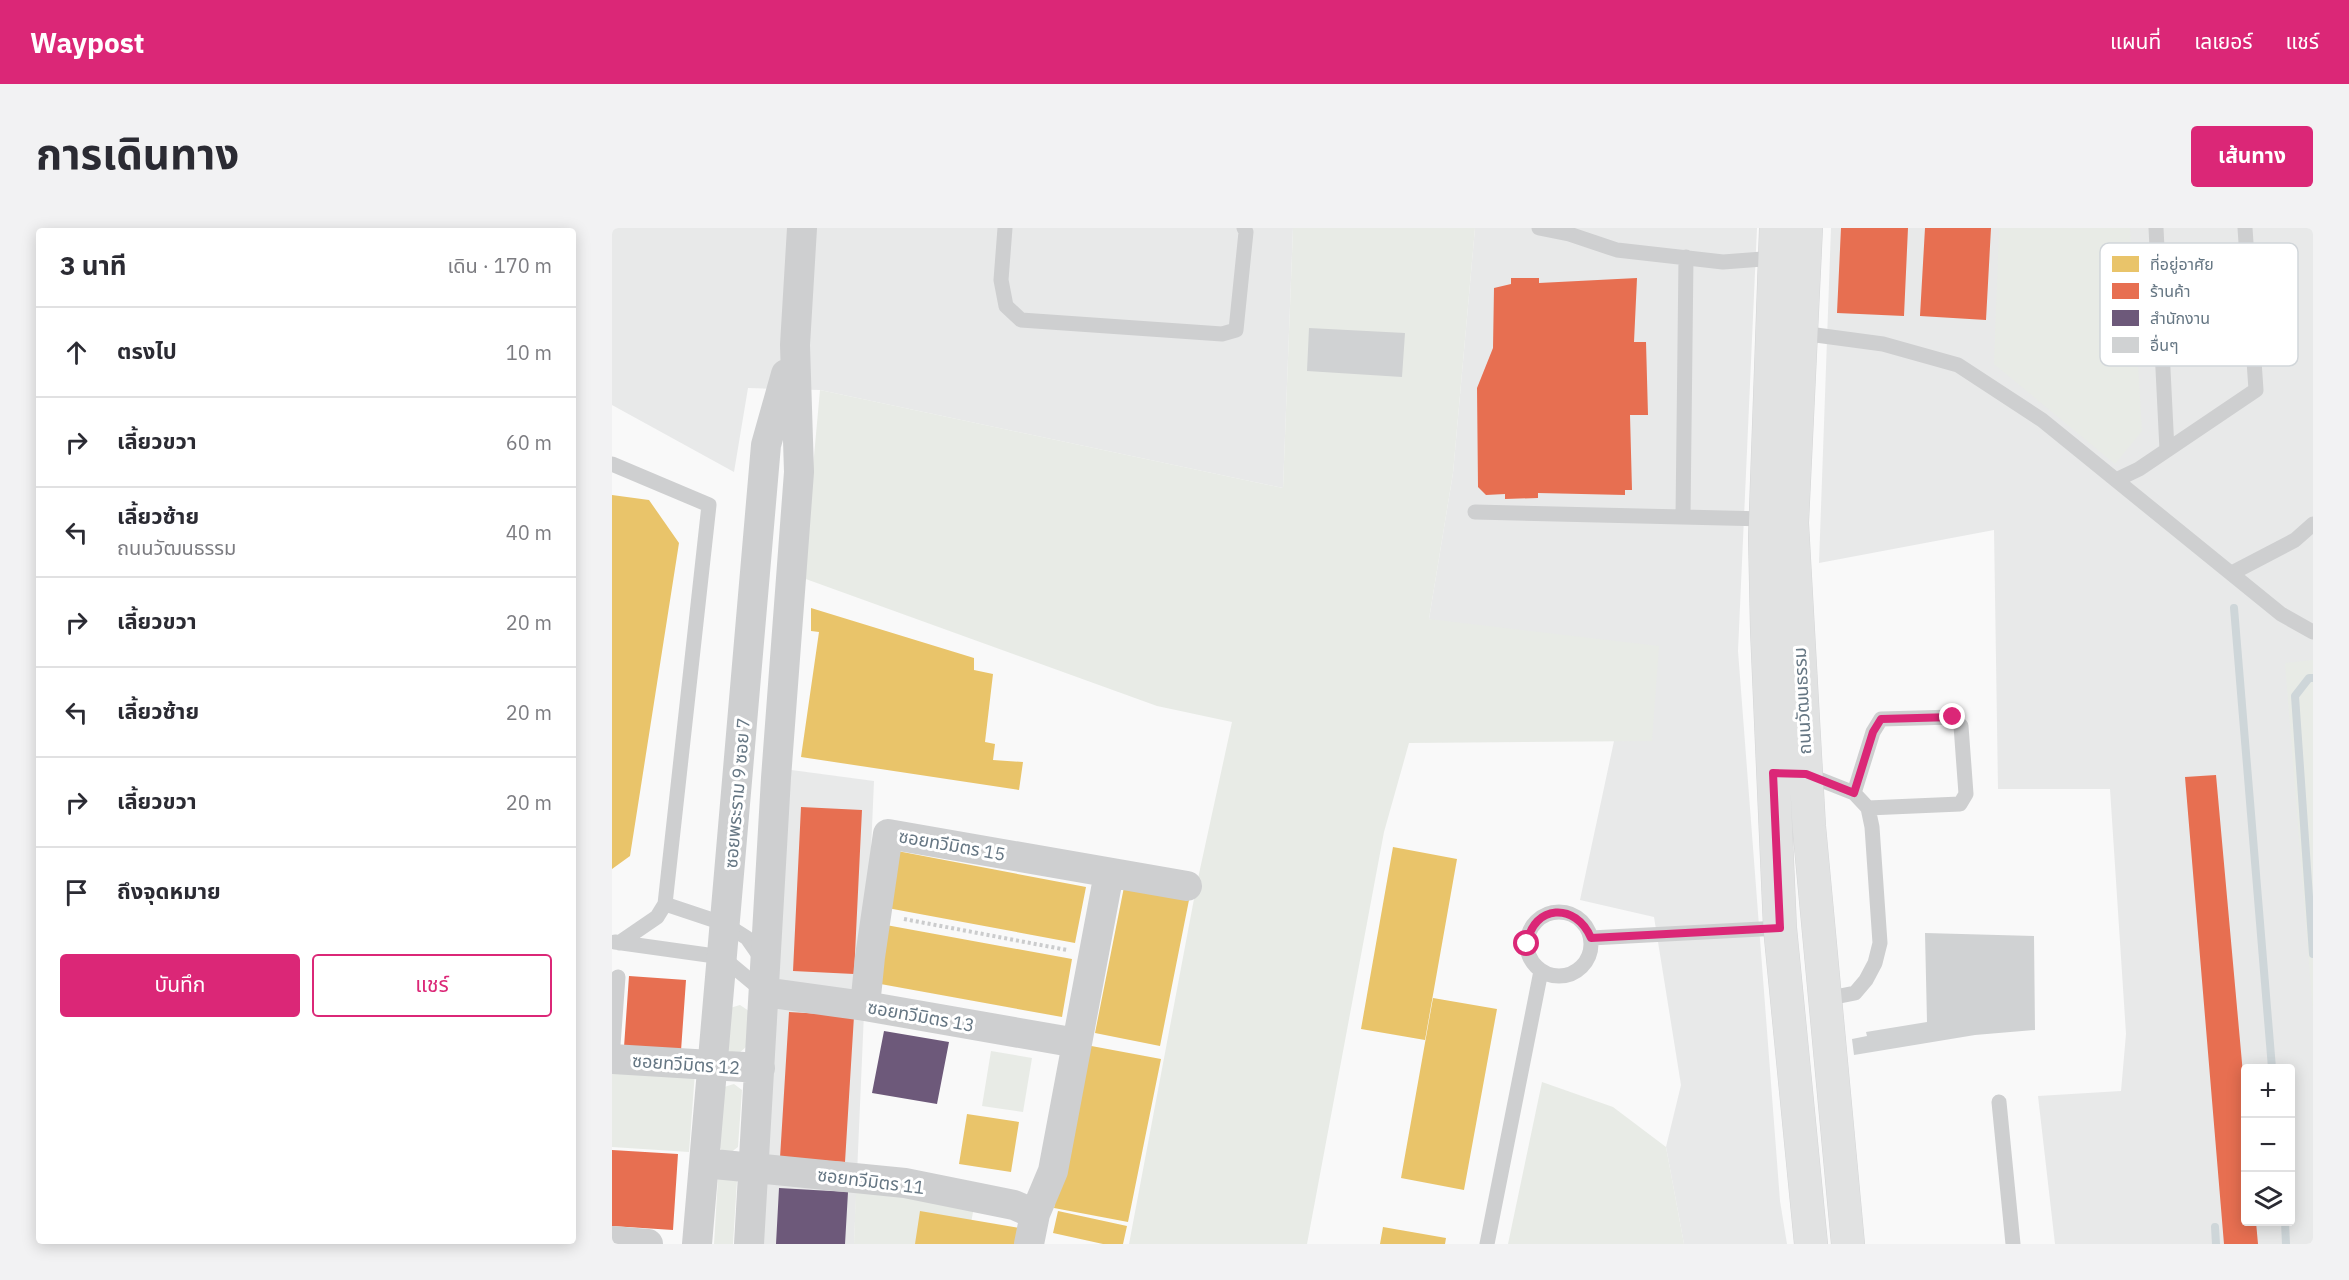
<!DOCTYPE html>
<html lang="th">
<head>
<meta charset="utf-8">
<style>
  body { margin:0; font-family:"IBM Plex Sans","Noto Sans Thai",sans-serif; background:#f2f2f3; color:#2b2b33 }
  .controls { position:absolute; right:18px; bottom:18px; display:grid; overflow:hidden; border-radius:6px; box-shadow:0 3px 15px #0003 }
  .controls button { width:54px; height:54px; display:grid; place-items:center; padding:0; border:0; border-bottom:2px solid #e1e1e2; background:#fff; color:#2b2b33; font:30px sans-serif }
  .stop { position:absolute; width:18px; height:18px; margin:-14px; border:4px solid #db2777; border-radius:50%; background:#fff }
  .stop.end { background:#db2777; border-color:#fff; box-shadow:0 2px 6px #0008 }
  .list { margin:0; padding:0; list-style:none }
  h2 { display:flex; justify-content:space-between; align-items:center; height:78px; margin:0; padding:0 24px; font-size:26px }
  h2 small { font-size:20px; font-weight:400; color:#7c7c81 }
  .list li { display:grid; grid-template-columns:39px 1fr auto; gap:18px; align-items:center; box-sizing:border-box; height:90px; padding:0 24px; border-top:2px solid #e1e1e2 }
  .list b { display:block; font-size:22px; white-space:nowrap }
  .list p { margin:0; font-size:20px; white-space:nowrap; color:#7c7c81 }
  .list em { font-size:20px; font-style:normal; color:#7c7c81 }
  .actions { display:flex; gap:12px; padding:18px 24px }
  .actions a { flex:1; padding:14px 0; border:2px solid #db2777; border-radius:6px; text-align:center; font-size:21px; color:#db2777 }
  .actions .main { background:#db2777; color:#fff }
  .icon { flex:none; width:33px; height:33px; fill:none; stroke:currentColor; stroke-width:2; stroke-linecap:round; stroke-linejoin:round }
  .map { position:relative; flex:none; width:1701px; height:1016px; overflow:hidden; border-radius:6px }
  header { display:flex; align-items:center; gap:36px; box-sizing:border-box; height:84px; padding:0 30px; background:#db2777; color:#fff }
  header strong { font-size:28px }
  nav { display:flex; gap:33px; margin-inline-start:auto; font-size:21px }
  .intro { display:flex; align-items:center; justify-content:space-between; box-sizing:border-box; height:144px; padding:0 36px }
  h1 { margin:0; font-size:42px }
  .button { padding:15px 27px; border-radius:6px; background:#db2777; color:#fff; font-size:21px; font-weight:700 }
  main { display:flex; gap:36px; padding:0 36px }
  aside { flex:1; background:#fff; border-radius:6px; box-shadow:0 3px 15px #0003 }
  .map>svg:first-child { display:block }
  .built { fill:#e8e9e9; fill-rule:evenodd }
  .green { fill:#e8ebe6 }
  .homes { fill:#e9c46a }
  .shops { fill:#e76f51 }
  .offices { fill:#6d597a }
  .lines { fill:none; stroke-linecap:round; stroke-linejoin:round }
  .stream { stroke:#ced6d9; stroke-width:8 }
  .building { fill:#d0d2d3 }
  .secondary-casing { stroke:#d5d6d7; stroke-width:34 }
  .path { stroke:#cbcccd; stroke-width:4; stroke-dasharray:3 3; stroke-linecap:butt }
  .lane { stroke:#cecfd0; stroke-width:15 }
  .street { stroke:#cecfd0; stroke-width:30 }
  .secondary { stroke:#e1e2e2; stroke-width:33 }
  .route { stroke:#db2777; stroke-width:8 }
  .labels { text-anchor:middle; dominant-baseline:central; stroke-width:6; stroke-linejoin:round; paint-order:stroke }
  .street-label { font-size:18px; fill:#657683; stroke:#fff }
  .key { fill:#fff; stroke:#d1d6da; stroke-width:1.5 }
  .key-label { font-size:16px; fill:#657683 }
</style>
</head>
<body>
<header>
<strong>Waypost</strong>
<nav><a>แผนที่</a><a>เลเยอร์</a><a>แชร์</a></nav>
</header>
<div class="intro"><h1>การเดินทาง</h1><a class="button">เส้นทาง</a></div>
<main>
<aside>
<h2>3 นาที<small>เดิน · 170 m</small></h2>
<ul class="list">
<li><svg class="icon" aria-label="ahead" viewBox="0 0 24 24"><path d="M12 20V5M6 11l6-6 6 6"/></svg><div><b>ตรงไป</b></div><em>10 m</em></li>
<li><svg class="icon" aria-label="right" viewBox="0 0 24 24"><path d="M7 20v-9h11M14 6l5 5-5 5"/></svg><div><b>เลี้ยวขวา</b></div><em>60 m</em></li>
<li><svg class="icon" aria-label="left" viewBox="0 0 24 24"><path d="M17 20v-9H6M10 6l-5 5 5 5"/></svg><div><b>เลี้ยวซ้าย</b><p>ถนนวัฒนธรรม</p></div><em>40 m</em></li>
<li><svg class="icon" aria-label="right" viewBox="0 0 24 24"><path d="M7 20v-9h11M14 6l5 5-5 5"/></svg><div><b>เลี้ยวขวา</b></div><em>20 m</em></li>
<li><svg class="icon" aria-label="left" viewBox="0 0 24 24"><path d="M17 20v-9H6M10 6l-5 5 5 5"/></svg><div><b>เลี้ยวซ้าย</b></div><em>20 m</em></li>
<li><svg class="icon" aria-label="right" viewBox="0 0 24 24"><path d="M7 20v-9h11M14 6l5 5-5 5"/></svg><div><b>เลี้ยวขวา</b></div><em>20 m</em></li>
<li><svg class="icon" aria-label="arrive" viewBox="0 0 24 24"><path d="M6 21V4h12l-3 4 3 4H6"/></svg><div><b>ถึงจุดหมาย</b></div></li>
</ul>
<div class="actions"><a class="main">บันทึก</a><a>แชร์</a></div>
</aside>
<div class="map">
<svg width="1701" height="1016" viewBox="0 0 1701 1016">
  <rect width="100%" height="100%" fill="#f9f9f9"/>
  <path class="built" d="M 0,0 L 681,0 L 671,260 L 208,162 L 136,160 L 122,244 L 0,177 Z
    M 863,0 L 1145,0 L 1126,423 L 1168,973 L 1175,1016 L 1072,1016 L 1054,919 L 1069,857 L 1042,689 L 968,672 L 1002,513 L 1040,513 L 817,391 L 841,245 Z
    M 1219,0 L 1701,0 L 1701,1016 L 1443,1016 L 1426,868 L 1509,863 L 1514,806 L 1498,561 L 1386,561 L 1382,302 L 1207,335 ZM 1634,840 L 1678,840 L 1678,994 L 1634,994 Z
    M 172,541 L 262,553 L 242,1016 L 147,1016 Z"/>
  <path class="green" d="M 681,0 L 863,0 L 841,245 L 817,391 L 1047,418 L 1040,513 L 797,515 L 772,604 L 695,1016 L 517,1016 L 585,655 L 620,494 L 545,478 L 191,350 L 208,162 L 671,260 Z
    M 1387,0 L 1518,0 L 1530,203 L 1503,236 L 1382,136 Z
    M 1701,432 L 1701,786 L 1673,435 Z
    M 128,777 L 137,783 L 134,819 L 126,826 L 118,827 L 114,817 L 118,780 Z
    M 379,823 L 420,830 L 411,884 L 370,878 Z
    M 0,839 L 83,844 L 77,924 L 0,919 Z
    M 930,854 L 1001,879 L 1054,919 L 1072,1016 L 896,1016 Z
    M 122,856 L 130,862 L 126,919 L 118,925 L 110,926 L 107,916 L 112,859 Z
    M 106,950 L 125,953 L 121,1016 L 102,1016 Z
    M 244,959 L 362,979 L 355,1016 L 242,1016 Z"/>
  <path class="homes" d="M 0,267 L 37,272 L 67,315 L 18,628 L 0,641 Z
    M 199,380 L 362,430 L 362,442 L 381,446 L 373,514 L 383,516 L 381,532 L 411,534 L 407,562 L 189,529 L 207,404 L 199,403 Z
    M 781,619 L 845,631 L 813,812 L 749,801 Z
    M 280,622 L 474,659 L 463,715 L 270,679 Z
    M 512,659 L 577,672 L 548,818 L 483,805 Z
    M 274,697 L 460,731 L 450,789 L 263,755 Z
    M 821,770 L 885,781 L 852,962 L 789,950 Z
    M 474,817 L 549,831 L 516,994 L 442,980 Z
    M 355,886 L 407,894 L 399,944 L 347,936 Z
    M 308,983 L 407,1000 L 403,1016 L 303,1016 Z
    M 446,983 L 515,998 L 511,1016 L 491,1016 L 441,1005 Z
    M 771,999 L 834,1010 L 833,1016 L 768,1016 Z"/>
  <path class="shops" d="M 1229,0 L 1296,0 L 1292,88 L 1225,85 Z
    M 1313,0 L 1379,0 L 1374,92 L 1308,88 Z
    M 899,50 L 927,50 L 927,55 L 1025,50 L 1022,114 L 1034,114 L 1036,187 L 1018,187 L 1020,262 L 1013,262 L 1013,267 L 926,265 L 926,270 L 893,271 L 893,266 L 874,267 L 866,259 L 865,160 L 881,120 L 882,60 L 899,56 Z
    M 1604,547 L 1634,879 L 1634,994 L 1644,994 L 1646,1016 L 1612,1016 L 1573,549 Z
    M 189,579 L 250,582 L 242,746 L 181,743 Z
    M 17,748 L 74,752 L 69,823 L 12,819 Z
    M 177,784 L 242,788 L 233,934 L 168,930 Z
    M 0,922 L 66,926 L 61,1002 L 0,998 Z"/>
  <path class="offices" d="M 272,803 L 337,814 L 325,876 L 260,865 Z
    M 167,960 L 236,964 L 233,1016 L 164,1016 Z"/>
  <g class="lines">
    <path class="stream" d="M 1622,380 L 1660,840
      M 1701,450 L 1697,450 L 1683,468 L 1701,726
      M 1673,994 L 1674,1016
      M 1603,999 L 1604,1016"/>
  </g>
  <path class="building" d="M 697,100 L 793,105 L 790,149 L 695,143 Z
    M 1313,705 L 1422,708 L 1423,802 L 1363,807 L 1242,827 L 1240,811 L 1255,808 L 1254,804 L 1315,794 Z"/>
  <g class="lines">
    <g class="secondary-casing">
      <path id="secondary" d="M 1164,0 L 1153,309 L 1155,403 L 1168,700 L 1199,1016
        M 1194,0 L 1180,295 L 1197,598 L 1236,1016"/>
    </g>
    <path class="path" d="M 292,691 L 455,722"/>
    <path class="lane" d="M 393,0 L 389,52 L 394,78 L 409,92 L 610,106 L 624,102 L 634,4 L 632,0
      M 927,0 L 957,6 L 1005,22 L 1111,34 L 1164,30
      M 1544,0 L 1555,222
      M 1189,105 L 1271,116 L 1346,137 L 1430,192 L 1669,386 L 1701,404
      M 0,236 L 97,277 L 53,676 L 45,689 L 7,715
      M 1504,252 L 1527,241 L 1644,162 L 1633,0
      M 863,284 L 1154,291
      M 1071,289 L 1074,29
      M 1620,345 L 1683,312 L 1701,296
      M 1194,546 L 1242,565 L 1256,580 L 1260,599 L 1268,715 L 1263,735 L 1254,752 L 1243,765 L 1213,771
      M 1242,565 L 1261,504 L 1269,491 L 1341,489 L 1349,498 L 1354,566 L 1348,576 L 1256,580
      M 53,676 L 113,696 L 135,710 L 151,733
      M915 716a32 32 0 1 1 64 0a32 32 0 1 1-64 0Z
      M 979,710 L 1168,700
      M 3,714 L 110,729 L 152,764
      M 0,831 L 6,749
      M 1387,874 L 1401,1016
      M 875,1016 L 929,743"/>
    <path class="street" d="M 152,764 L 253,778 L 465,815
      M 253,778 L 258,729 L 276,606 L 575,658
      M 0,831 L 148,840
      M 92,935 L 293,955 L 402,977 L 423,986
      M 0,1013 L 36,1016
      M 85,1016 L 154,217 L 174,146
      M 137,1016 L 164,550 L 187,244 L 183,117 L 190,0
      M 417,1016 L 423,986 L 441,943 L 497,645"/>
    <use href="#secondary" class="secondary"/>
  </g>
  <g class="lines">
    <path class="route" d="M 915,716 C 921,676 964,674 979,710 L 1168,700 L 1161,545 L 1194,546 L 1242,565 L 1261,504 L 1269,491 L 1341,489"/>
  </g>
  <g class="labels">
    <g class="street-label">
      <text transform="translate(1190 473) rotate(-93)">ถนนวัฒนธรรม</text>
      <text transform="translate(125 565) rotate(-85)">ซอยพระราม 9 ซอย 7</text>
      <text transform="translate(340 617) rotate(10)">ซอยทวีมิตร 15</text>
      <text transform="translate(309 788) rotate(10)">ซอยทวีมิตร 13</text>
      <text transform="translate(74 836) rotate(4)">ซอยทวีมิตร 12</text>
      <text transform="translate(259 953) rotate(7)">ซอยทวีมิตร 11</text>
    </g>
  </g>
  <rect x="1488" y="15" width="198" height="123" rx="9" class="key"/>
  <rect x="1500" y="28" width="27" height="16" fill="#e9c46a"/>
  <rect x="1500" y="55" width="27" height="16" fill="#e76f51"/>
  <rect x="1500" y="82" width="27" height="16" fill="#6d597a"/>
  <rect x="1500" y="109" width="27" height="16" fill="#d0d2d3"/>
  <g class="key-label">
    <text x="1538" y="42">ที่อยู่อาศัย</text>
    <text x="1538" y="69">ร้านค้า</text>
    <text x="1538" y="96">สำนักงาน</text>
    <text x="1538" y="123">อื่นๆ</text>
  </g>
</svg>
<div class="controls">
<button>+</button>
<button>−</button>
<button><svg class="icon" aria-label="layers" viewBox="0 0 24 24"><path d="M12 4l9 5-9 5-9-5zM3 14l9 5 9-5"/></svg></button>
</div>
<div class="stop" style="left:915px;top:716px"></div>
<div class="stop end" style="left:1341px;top:489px"></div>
</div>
</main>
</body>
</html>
